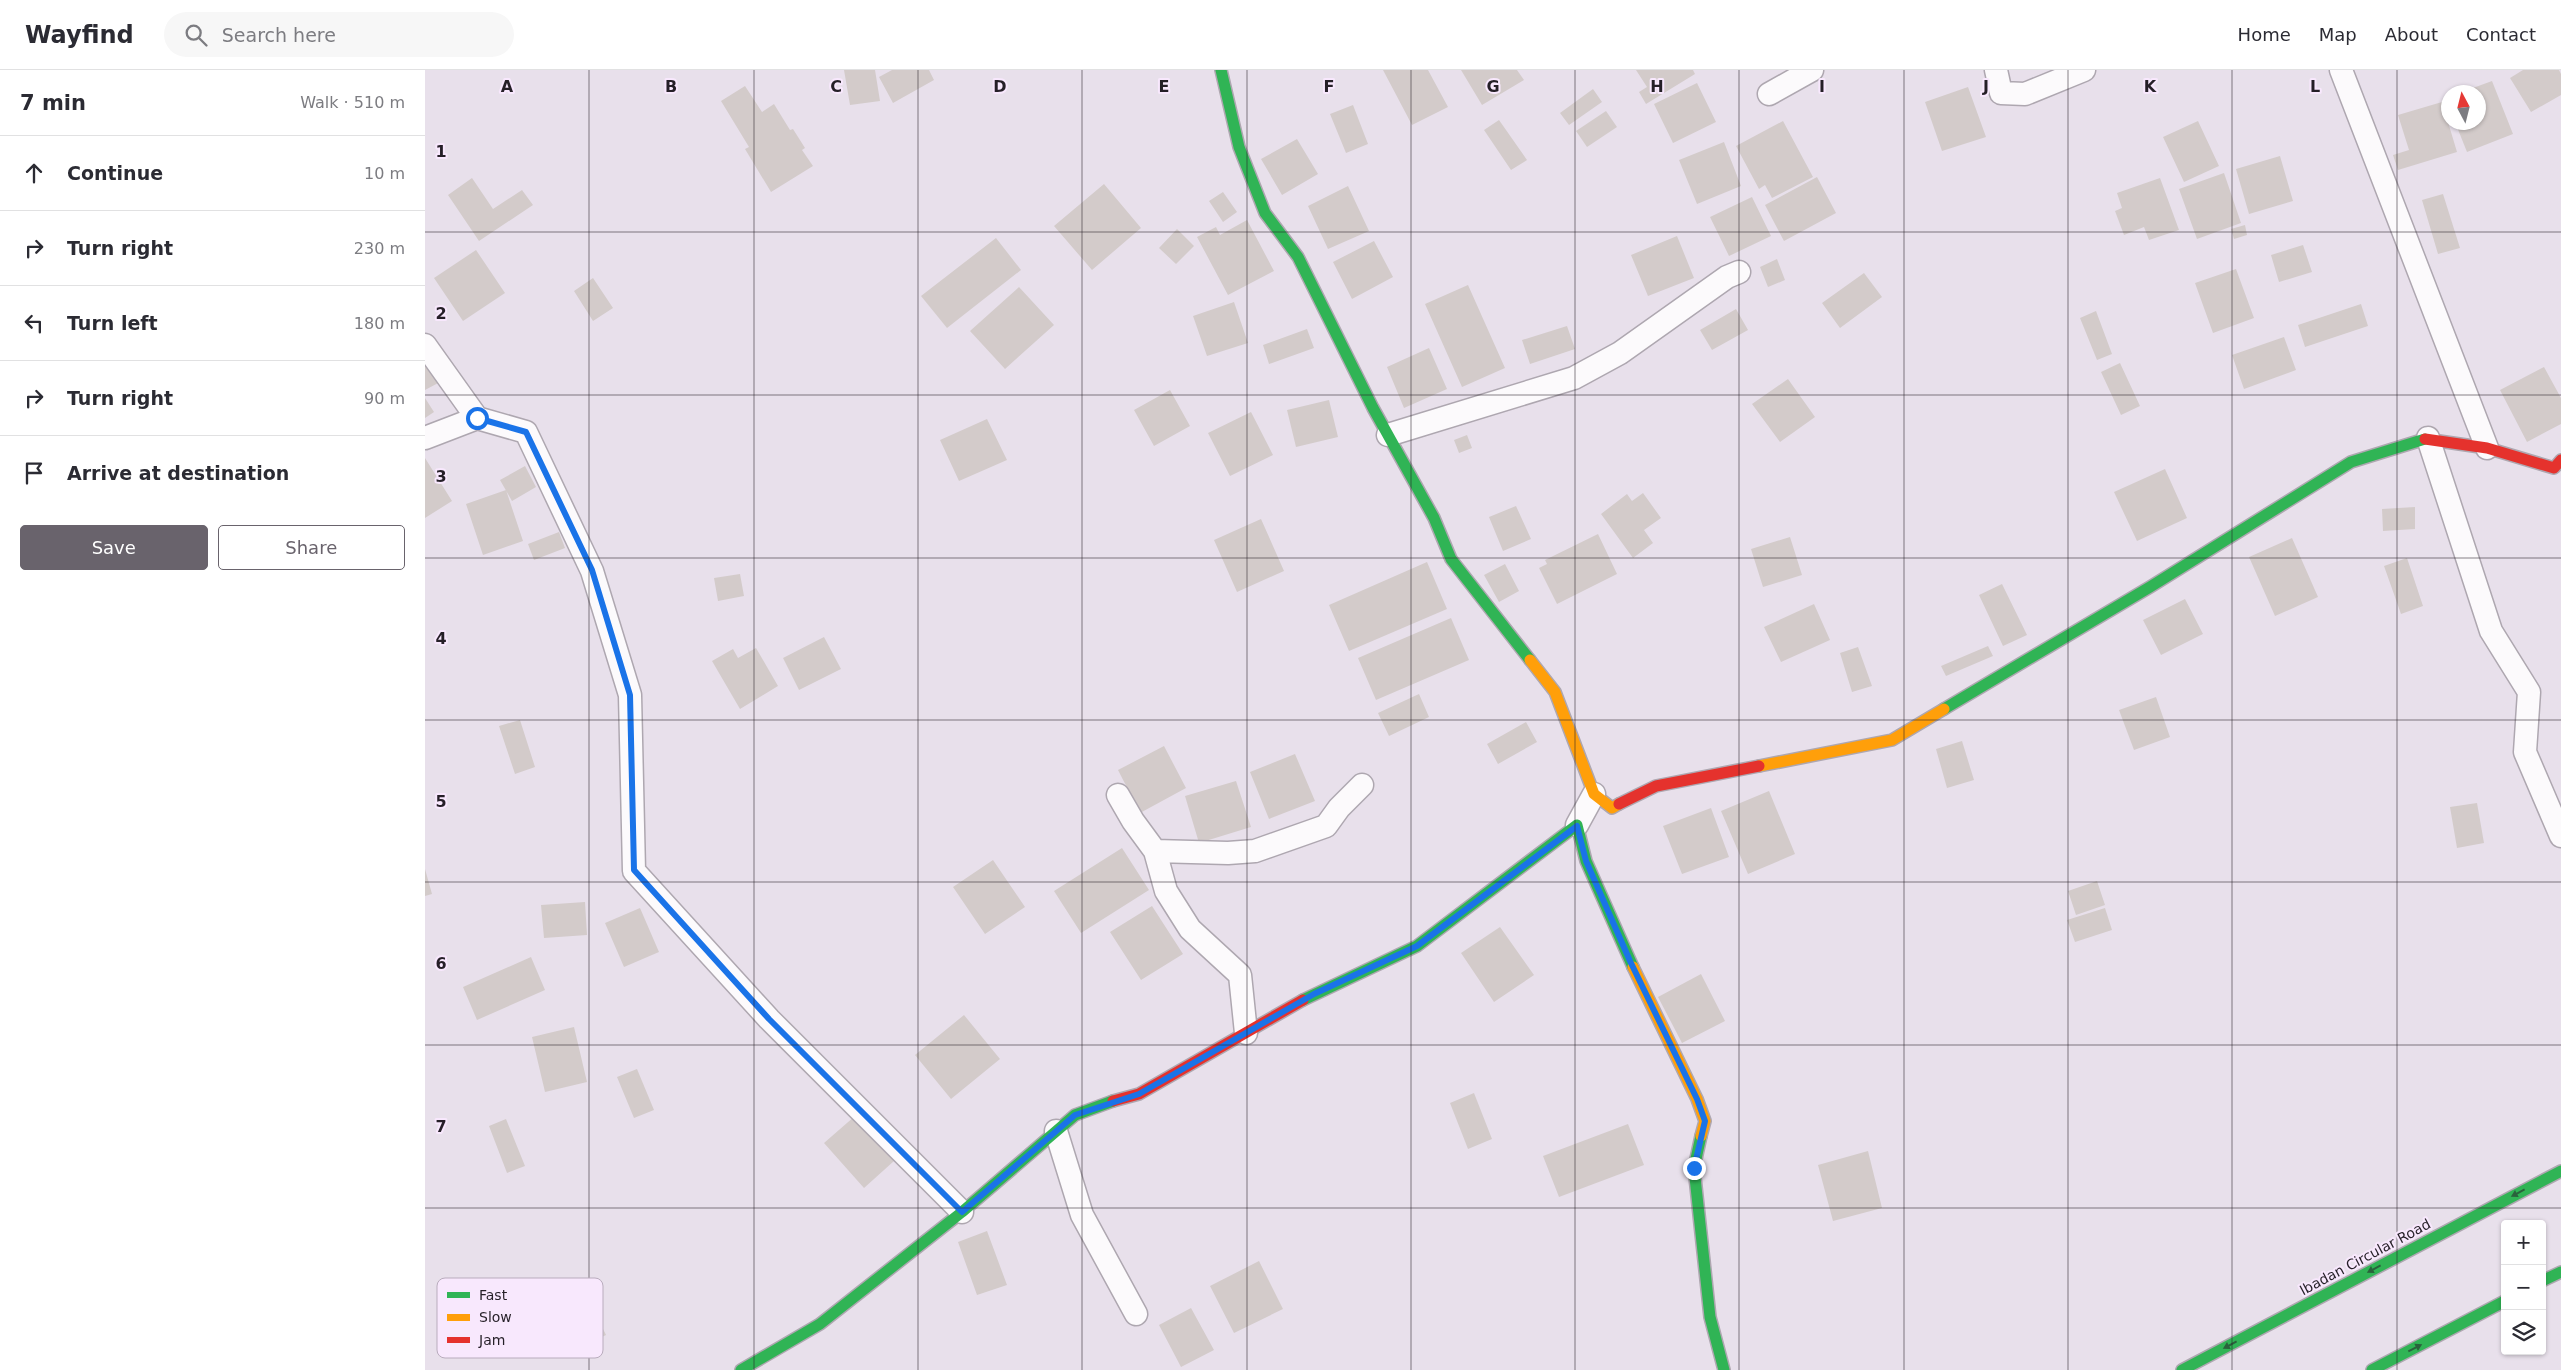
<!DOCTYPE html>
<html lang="en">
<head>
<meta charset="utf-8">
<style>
  body { margin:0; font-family:"DejaVu Sans",sans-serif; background:#f7f7f7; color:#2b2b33 }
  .controls { position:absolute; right:15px; bottom:15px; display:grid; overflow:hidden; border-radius:5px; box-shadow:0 1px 4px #0004 }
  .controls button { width:45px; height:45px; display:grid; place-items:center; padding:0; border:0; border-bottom:1px solid #e1e1e2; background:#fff; color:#2b2b33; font:25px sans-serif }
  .compass { position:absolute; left:2016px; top:15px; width:45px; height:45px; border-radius:50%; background:#fff; box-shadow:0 1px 4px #0004; rotate:353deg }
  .stop { position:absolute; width:15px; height:15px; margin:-11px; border:4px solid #1a73e8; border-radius:50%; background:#fff }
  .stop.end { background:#1a73e8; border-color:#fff; box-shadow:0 1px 5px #0008 }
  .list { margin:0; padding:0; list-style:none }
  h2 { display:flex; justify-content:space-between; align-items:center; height:65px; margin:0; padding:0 20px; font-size:21px }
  h2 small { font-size:16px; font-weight:400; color:#7c7c81 }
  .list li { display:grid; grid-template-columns:32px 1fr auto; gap:15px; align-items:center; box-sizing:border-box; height:75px; padding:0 20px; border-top:1px solid #e1e1e2 }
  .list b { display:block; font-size:19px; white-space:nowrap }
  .list em { font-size:16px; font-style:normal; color:#7c7c81 }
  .actions { display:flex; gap:10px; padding:15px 20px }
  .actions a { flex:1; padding:11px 0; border:1px solid #69636c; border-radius:5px; text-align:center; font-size:18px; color:#69636c }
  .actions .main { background:#69636c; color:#fff }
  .icon { flex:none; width:28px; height:28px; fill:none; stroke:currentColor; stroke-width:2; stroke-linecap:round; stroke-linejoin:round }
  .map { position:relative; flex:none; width:2136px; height:1300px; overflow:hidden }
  header { display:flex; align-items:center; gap:30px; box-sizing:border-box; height:70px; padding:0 25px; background:#fff; border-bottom:1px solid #e1e1e2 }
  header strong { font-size:24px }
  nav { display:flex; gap:28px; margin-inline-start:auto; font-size:18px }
  .search { width:350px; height:45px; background:#f7f7f7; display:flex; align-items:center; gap:12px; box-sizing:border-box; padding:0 18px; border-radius:28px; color:#7c7c81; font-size:19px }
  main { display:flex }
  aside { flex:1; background:#fff }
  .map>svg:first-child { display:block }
  .building { fill:#d3cbca }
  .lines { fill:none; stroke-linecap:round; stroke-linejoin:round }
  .street-casing { stroke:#aea7b0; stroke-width:25 }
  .fast-casing { stroke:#aea7b0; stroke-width:14 }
  .slow-casing { stroke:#aea7b0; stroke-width:14 }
  .jam-casing { stroke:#aea7b0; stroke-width:14 }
  .street { stroke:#fcfafc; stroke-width:22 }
  .fast { stroke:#30b455; stroke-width:11 }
  .slow { stroke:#ff9f0a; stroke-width:11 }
  .jam { stroke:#e5322d; stroke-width:11 }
  .oneway { fill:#2a623c }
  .route { stroke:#1a73e8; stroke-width:6 }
  .grid { fill:none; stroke:#251f27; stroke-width:1; stroke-opacity:0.55 }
  .labels { text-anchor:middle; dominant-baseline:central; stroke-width:4; stroke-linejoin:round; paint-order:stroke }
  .street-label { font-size:14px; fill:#251f27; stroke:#f8e8fd }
  .key { fill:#f8e8fd; stroke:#b9acbd; stroke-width:1 }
  .key-label { font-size:14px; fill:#251f27 }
  .grid-label { font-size:16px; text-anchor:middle; font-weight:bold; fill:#251f27; stroke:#f8e8fd; stroke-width:4; stroke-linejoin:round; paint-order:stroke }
</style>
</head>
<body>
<header>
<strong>Wayfind</strong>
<div class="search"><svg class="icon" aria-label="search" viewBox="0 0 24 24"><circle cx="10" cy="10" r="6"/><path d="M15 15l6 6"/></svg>Search here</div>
<nav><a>Home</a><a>Map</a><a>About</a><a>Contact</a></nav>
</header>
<main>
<aside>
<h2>7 min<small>Walk · 510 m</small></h2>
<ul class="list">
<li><svg class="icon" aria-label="ahead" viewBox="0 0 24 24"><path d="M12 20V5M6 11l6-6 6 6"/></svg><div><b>Continue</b></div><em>10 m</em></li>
<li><svg class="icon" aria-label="right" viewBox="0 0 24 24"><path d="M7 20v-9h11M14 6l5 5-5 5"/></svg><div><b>Turn right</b></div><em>230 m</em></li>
<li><svg class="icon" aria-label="left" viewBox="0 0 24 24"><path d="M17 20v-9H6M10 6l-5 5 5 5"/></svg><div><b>Turn left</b></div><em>180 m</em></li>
<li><svg class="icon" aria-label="right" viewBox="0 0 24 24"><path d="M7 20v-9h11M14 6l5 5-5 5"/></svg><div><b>Turn right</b></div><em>90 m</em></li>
<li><svg class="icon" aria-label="arrive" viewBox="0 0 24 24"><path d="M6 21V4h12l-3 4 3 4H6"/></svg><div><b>Arrive at destination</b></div></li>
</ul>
<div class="actions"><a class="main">Save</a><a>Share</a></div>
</aside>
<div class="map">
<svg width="2136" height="1300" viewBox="0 0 2136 1300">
  <rect width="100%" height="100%" fill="#e8e0eb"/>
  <path class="building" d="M 419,0 L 450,0 L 455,31 L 425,35 Z
    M 467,0 L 504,0 L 509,10 L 468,33 L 454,7 Z
    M 958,0 L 1003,0 L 1023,37 L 987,55 Z
    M 1036,0 L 1092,0 L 1099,10 L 1057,35 Z
    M 1211,0 L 1268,0 L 1270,4 L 1221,34 L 1214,22 L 1222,17 Z
    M 2098,0 L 2134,0 L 2136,4 L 2136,25 L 2106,42 L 2085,8 Z
    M 2067,11 L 2088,64 L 2042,82 L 2030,52 L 2054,52 L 2054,22 L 2037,22 Z
    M 1272,13 L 1291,52 L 1248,73 L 1229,34 Z
    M 320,16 L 337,42 L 349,34 L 365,60 L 368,59 L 380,78 L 377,80 L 388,96 L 346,122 L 320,79 L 324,77 L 296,31 Z
    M 1543,17 L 1561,67 L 1517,81 L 1500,32 Z
    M 1168,19 L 1177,32 L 1144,55 L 1135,43 Z
    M 2017,32 L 2032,82 L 1973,100 L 1968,85 L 1984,80 L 1973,45 Z
    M 928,35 L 943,74 L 921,83 L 905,44 Z
    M 1181,41 L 1192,57 L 1162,77 L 1151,61 Z
    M 1074,50 L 1102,90 L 1086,100 L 1059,60 Z
    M 1358,51 L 1388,107 L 1347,128 L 1340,115 L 1334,119 L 1311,76 Z
    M 1773,51 L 1794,96 L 1759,112 L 1738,67 Z
    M 872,69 L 893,104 L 857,125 L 836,89 Z
    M 1299,72 L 1316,116 L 1272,134 L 1254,90 Z
    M 1855,86 L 1868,131 L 1824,144 L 1811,99 Z
    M 1799,103 L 1816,153 L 1772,169 L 1754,119 Z
    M 1392,107 L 1411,143 L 1359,171 L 1340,135 Z
    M 47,108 L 68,139 L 97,120 L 108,135 L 54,171 L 23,125 Z
    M 1735,108 L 1754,160 L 1724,170 L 1719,157 L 1699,165 L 1690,141 L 1697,138 L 1692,123 Z
    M 679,114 L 716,158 L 667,200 L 629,156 Z
    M 923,116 L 944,161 L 903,179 L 883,136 Z
    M 798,122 L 812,142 L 798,152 L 784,131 Z
    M 2018,124 L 2035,178 L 2013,184 L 1997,130 Z
    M 1327,127 L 1346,166 L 1304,186 L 1285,147 Z
    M 822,150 L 849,201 L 803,225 L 772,167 L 791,157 L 795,165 Z
    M 1820,155 L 1822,165 L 1809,169 L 1806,159 Z
    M 752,159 L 769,176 L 751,194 L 734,178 Z
    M 1252,166 L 1269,208 L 1223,226 L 1206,185 Z
    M 571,168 L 596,200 L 522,258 L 496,226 Z
    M 949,171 L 968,207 L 927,229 L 908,192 Z
    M 1878,175 L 1887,202 L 1854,212 L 1846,185 Z
    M 51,180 L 80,223 L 38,251 L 9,208 Z
    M 1352,189 L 1360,210 L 1343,217 L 1335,197 Z
    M 1811,199 L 1829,248 L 1788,263 L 1770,213 Z
    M 1439,203 L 1457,227 L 1415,258 L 1397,233 Z
    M 168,208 L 188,238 L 168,251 L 149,221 Z
    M 1043,215 L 1080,298 L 1037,317 L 1000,234 Z
    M 594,217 L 629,255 L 580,299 L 545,261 Z
    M 809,232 L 823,273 L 782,286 L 768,246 Z
    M 1936,234 L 1943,256 L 1880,277 L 1873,255 Z
    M 1311,239 L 1323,260 L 1287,280 L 1275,260 Z
    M 1671,241 L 1687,284 L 1672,290 L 1655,248 Z
    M 1142,256 L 1150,279 L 1105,294 L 1097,270 Z
    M 882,259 L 889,278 L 844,294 L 838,275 Z
    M 1859,267 L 1871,300 L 1819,319 L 1807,285 Z
    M 1004,278 L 1022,319 L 979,338 L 962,297 Z
    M 0,281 L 17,311 L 0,320 Z
    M 1695,293 L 1715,336 L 1696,345 L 1676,302 Z
    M 2119,297 L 2136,328 L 2136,354 L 2102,372 L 2075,320 Z
    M 1363,309 L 1390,347 L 1355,372 L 1327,334 Z
    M 745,320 L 765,356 L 729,376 L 709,340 Z
    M 0,328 L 9,342 L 0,348 Z
    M 904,330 L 913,367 L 871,377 L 862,340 Z
    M 826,342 L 848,385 L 805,406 L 783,363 Z
    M 562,349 L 582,390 L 534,411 L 515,370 Z
    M 1042,365 L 1047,378 L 1034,383 L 1029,370 Z
    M 0,388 L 27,431 L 0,448 Z
    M 100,396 L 111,417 L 87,431 L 75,410 Z
    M 1740,399 L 1762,448 L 1712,471 L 1689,422 Z
    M 81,420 L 98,471 L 58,485 L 41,434 Z
    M 1218,423 L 1236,448 L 1219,460 L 1228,473 L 1208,488 L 1176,444 L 1202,424 L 1207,431 Z
    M 1091,436 L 1106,469 L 1078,481 L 1064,447 Z
    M 1990,437 L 1990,459 L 1958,461 L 1957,439 Z
    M 836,449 L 859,501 L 812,522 L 789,470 Z
    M 134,462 L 140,478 L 109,490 L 103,474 Z
    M 1173,464 L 1192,504 L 1132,534 L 1114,498 L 1122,494 L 1120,490 Z
    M 1365,467 L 1377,505 L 1338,517 L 1326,479 Z
    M 1867,468 L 1893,527 L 1850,546 L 1824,487 Z
    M 1982,488 L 1998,536 L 1976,544 L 1959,496 Z
    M 1002,492 L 1022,539 L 924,581 L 904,535 Z
    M 1080,494 L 1094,521 L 1074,532 L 1059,505 Z
    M 315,504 L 319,526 L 293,531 L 289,508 Z
    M 1577,514 L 1602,565 L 1578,576 L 1554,525 Z
    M 1760,529 L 1778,564 L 1736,585 L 1718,550 Z
    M 1389,534 L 1405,570 L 1356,592 L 1339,557 Z
    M 1026,548 L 1044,590 L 951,630 L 933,588 Z
    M 399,567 L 416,599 L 374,620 L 358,588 Z
    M 1563,576 L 1568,586 L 1521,606 L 1516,596 Z
    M 1433,577 L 1447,616 L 1427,622 L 1415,583 Z
    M 331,578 L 353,616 L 315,639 L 287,591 L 308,579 L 313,588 Z
    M 994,624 L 1004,647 L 964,666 L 953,643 Z
    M 1731,627 L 1745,667 L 1709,680 L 1694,640 Z
    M 95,650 L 110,697 L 90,704 L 74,656 Z
    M 1101,652 L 1112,672 L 1073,694 L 1062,674 Z
    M 1537,671 L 1549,710 L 1522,718 L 1511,679 Z
    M 739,676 L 761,718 L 715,743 L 693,700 Z
    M 870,684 L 890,731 L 844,749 L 825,702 Z
    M 811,711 L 826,757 L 774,773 L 760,726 Z
    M 1344,721 L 1370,784 L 1323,804 L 1296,741 Z
    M 2052,733 L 2059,773 L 2032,778 L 2025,737 Z
    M 1286,738 L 1304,787 L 1257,804 L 1238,756 Z
    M 697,778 L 724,820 L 656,863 L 629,821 Z
    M 568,790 L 600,837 L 560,864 L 528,817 Z
    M 0,799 L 7,824 L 0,826 Z
    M 1672,811 L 1680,835 L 1651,845 L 1643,821 Z
    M 160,832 L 162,865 L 119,868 L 116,835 Z
    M 727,836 L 758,884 L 716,910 L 685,862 Z
    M 215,838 L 234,882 L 199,897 L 180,853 Z
    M 1680,838 L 1687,860 L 1650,872 L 1642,850 Z
    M 1075,857 L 1109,905 L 1069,932 L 1036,883 Z
    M 106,887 L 120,920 L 52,950 L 38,917 Z
    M 1276,904 L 1300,951 L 1257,973 L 1233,927 Z
    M 539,945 L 575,989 L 526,1029 L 490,985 Z
    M 149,957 L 162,1012 L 120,1022 L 107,967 Z
    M 212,999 L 229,1040 L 209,1048 L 192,1007 Z
    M 1049,1023 L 1067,1069 L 1043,1079 L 1025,1033 Z
    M 430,1046 L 469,1091 L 439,1118 L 399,1073 Z
    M 81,1049 L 100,1096 L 82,1103 L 64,1056 Z
    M 1203,1054 L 1219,1095 L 1134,1127 L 1118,1086 Z
    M 1443,1081 L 1457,1138 L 1408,1151 L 1393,1095 Z
    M 562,1161 L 582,1215 L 552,1225 L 533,1172 Z
    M 834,1191 L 858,1239 L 809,1263 L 785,1216 Z
    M 161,1224 L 181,1265 L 138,1286 L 117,1246 Z
    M 766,1238 L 789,1280 L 756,1297 L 734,1255 Z"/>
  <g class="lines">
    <g class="street-casing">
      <path id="street" d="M 1571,0 L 1576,23 L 1600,24 L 1659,0
        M 1916,0 L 2062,378
        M 1344,24 L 1387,0
        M 0,275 L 52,348 L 101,362 L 167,501 L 205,625 L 209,801 L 344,949 L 537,1142
        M 963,365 L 1149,308 L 1195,283 L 1302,207 L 1314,202
        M 0,368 L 52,348
        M 2003,368 L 2066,561 L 2104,622 L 2100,682 L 2136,766
        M 693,725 L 708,751 L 730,781 L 741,821 L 765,859 L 815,905 L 821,963
        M 1152,755 L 1169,724
        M 730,781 L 803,783 L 830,781 L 901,756 L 914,738 L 937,715
        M 631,1061 L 657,1145 L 711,1244"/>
    </g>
    <g class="fast-casing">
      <path id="fast" d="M 796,0 L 814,77 L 840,143 L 873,187 L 948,338 L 1009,448 L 1026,489 L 1105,590
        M 1519,639 L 1725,517 L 1926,392 L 2000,369
        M 878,930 L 992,876 L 1152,755 L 1161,791 L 1208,897
        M 1276,1066 L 1269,1098 L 1285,1247 L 1299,1300
        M 2117,1211 L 2136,1202
        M 316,1300 L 395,1254 L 537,1142 L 650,1045 L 688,1031
        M 1757,1300 L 2136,1101
        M 1947,1300 L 2080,1231"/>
    </g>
    <g class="slow-casing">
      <path id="slow" d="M 1105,590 L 1130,622 L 1169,724 L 1187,738 L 1194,734
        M 1334,696 L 1467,670 L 1519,639
        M 1208,897 L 1272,1029 L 1280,1051 L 1276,1066"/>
    </g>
    <g class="jam-casing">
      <path id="jam" d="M 2000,369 L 2062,378 L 2129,398 L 2136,390
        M 1194,734 L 1231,716 L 1334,696
        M 688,1031 L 714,1024 L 878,930"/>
    </g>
    <use href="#street" class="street"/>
    <use href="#fast" class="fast"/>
    <use href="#slow" class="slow"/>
    <use href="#jam" class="jam"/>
  </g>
  <defs><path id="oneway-solid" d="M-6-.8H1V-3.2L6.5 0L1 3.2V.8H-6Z" transform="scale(1.25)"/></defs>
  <g class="oneway">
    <use href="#oneway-solid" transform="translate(2093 1123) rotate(152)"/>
    <use href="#oneway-solid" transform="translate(1949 1199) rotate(152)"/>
    <use href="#oneway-solid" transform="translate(1805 1275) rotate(152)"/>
    <use href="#oneway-solid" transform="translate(1990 1278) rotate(-27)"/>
  </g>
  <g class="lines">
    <path class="route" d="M 52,348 L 101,362 L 167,500 L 205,625 L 209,800 L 344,949 L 537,1142 L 650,1045 L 714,1024 L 889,924 L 992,876 L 1152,756 L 1161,791 L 1205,891 L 1272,1029 L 1280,1051 L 1269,1098"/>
  </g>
  <path class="grid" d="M 164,0 L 164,1300M 329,0 L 329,1300M 493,0 L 493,1300M 657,0 L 657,1300M 822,0 L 822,1300M 986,0 L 986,1300M 1150,0 L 1150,1300M 1314,0 L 1314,1300M 1479,0 L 1479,1300M 1643,0 L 1643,1300M 1807,0 L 1807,1300M 1972,0 L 1972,1300M 0,162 L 2136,162M 0,325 L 2136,325M 0,488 L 2136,488M 0,650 L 2136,650M 0,812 L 2136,812M 0,975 L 2136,975M 0,1138 L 2136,1138"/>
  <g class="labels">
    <g class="street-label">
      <text transform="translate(1940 1187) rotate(-28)">Ibadan Circular Road</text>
    </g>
  </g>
  <rect x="12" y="1208" width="166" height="80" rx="8" class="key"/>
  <rect x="22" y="1222" width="23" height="6" fill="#30b455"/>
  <rect x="22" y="1244" width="23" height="7" fill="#ff9f0a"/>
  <rect x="22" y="1267" width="23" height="6" fill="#e5322d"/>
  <g class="key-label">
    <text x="54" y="1230">Fast</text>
    <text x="54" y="1252">Slow</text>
    <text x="54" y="1275">Jam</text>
  </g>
  <g class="grid-label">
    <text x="82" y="22">A</text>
    <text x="246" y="22">B</text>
    <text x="411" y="22">C</text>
    <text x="575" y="22">D</text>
    <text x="739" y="22">E</text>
    <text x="904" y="22">F</text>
    <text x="1068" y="22">G</text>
    <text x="1232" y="22">H</text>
    <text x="1397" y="22">I</text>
    <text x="1561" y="22">J</text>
    <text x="1725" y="22">K</text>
    <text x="1890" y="22">L</text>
    <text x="16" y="87">1</text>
    <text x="16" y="249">2</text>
    <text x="16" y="412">3</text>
    <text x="16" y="574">4</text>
    <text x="16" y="737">5</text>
    <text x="16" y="899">6</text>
    <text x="16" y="1062">7</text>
  </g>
</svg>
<div class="controls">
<button>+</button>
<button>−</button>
<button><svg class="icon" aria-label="layers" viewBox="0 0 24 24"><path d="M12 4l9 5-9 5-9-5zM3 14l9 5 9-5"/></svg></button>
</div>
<svg class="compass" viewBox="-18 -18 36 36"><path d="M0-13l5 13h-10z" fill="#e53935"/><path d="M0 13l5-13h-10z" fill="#7c7c81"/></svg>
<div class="stop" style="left:52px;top:348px"></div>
<div class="stop end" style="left:1269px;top:1098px"></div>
</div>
</main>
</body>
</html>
